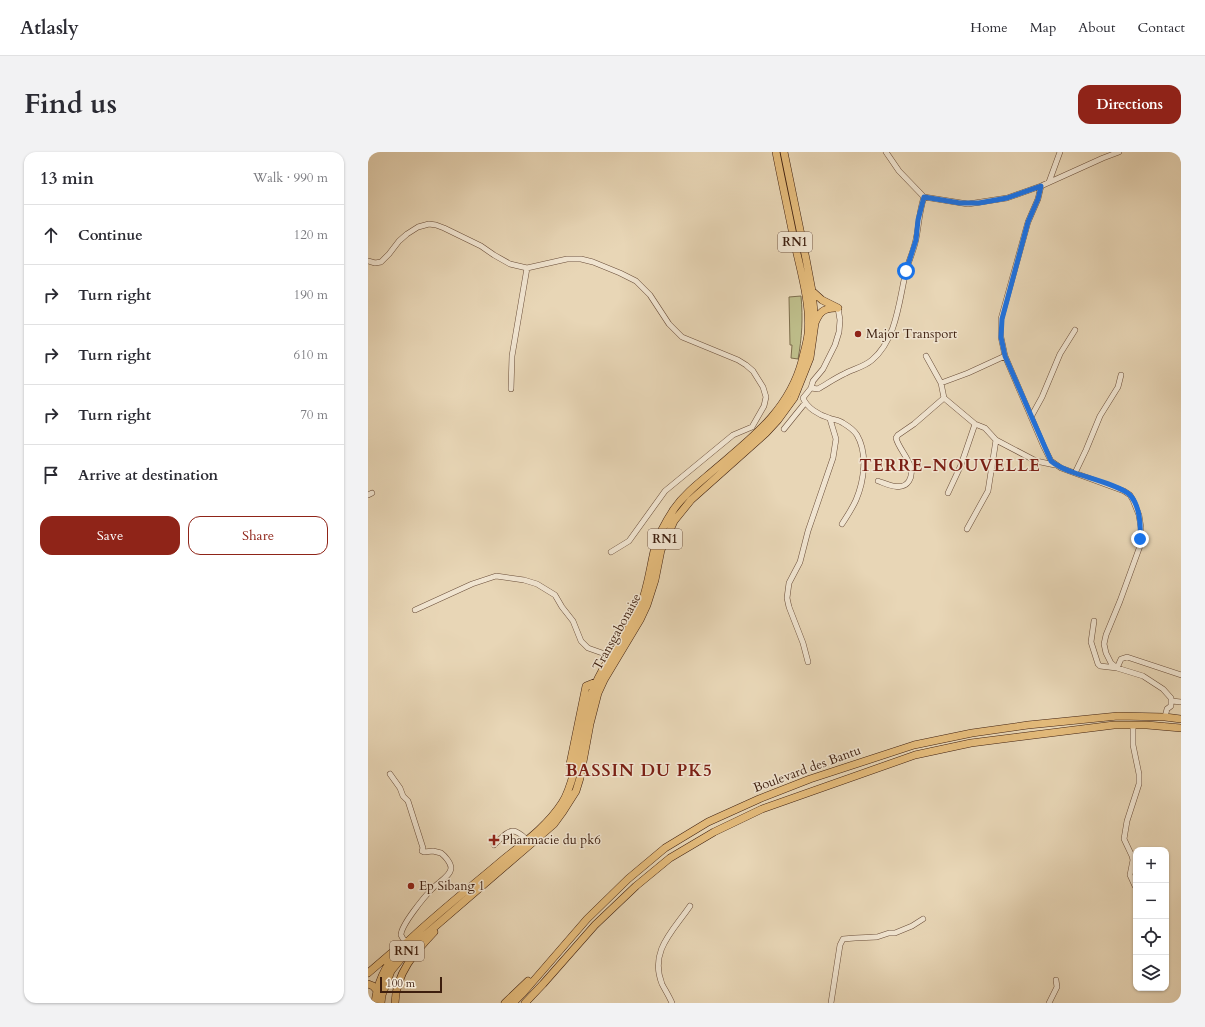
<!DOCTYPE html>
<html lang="en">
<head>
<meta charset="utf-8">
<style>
  body { margin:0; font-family:Cardo,serif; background:#f2f2f3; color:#2b2b33 }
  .controls { position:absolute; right:12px; bottom:12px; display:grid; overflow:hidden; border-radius:8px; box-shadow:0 1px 3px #0004 }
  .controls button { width:36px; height:36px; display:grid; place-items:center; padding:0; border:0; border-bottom:1px solid #e1e1e2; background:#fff; color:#2b2b33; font:20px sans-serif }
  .scale { position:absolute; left:12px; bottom:10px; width:62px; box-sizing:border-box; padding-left:4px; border:2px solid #3d1e0e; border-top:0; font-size:11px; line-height:14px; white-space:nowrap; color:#3d1e0e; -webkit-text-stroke:3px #f0e4d0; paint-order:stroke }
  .stop { position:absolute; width:12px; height:12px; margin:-9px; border:3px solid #1a73e8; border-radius:50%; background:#fff }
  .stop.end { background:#1a73e8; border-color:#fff; box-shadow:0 1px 4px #0008 }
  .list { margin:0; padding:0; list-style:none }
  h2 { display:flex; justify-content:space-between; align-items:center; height:52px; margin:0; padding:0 16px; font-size:17px }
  h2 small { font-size:13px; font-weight:400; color:#7c7c81 }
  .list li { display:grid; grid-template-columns:26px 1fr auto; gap:12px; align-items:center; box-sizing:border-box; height:60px; padding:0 16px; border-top:1px solid #e1e1e2 }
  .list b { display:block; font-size:15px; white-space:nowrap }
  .list em { font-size:13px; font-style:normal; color:#7c7c81 }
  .actions { display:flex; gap:8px; padding:12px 16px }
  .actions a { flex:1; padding:9px 0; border:1px solid #8f2418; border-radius:12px; text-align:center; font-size:14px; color:#8f2418 }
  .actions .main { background:#8f2418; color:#fff }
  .icon { flex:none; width:22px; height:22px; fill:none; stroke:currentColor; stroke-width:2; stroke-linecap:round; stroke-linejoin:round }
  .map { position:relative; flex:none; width:813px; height:851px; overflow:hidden; border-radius:12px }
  header { display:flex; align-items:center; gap:24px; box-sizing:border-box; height:56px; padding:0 20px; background:#fff; border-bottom:1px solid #e1e1e2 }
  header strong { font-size:19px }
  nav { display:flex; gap:22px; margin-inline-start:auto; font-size:14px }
  .intro { display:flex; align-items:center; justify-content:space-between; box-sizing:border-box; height:96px; padding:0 24px }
  h1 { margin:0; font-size:28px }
  .button { padding:10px 18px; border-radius:12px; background:#8f2418; color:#fff; font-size:14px; font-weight:700 }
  main { display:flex; gap:24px; padding:0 24px }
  aside { flex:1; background:#fff; border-radius:12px; box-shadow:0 1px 3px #0004 }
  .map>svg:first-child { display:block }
  .green { fill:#bdbc89; stroke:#7d6d4c }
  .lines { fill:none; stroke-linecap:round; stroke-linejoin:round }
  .minor-casing { stroke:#684c38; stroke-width:6 }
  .highway-casing { stroke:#3d1e0e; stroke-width:8 }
  .minor { stroke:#f0e4d0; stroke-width:5 }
  .highway { stroke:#e4bb7b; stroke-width:7 }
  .route { stroke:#1a73e8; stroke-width:5 }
  .poi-dot { fill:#8f2418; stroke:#f0e4d0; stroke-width:1.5 }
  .labels { text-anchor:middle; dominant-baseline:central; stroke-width:3; stroke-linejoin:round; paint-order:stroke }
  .shield { fill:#f0e4d0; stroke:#735948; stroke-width:1 }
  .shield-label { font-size:12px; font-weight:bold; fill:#3d1e0e }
  .poi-label { font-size:13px; fill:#3d1e0e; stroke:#f0e4d0; text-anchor:start }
  .street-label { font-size:13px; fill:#3d1e0e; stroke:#f0e4d0 }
  .district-label { font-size:17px; font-weight:bold; letter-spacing:1px; fill:#7a1f14; stroke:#f0e4d0 }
</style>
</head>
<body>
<header>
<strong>Atlasly</strong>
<nav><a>Home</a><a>Map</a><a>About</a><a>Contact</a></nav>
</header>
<div class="intro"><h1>Find us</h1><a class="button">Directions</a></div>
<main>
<aside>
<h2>13 min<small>Walk · 990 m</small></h2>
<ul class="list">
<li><svg class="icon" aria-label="ahead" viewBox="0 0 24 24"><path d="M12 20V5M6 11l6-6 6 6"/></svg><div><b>Continue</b></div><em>120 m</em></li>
<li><svg class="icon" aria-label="right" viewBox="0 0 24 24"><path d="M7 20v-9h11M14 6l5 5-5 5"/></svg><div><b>Turn right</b></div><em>190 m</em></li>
<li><svg class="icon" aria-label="right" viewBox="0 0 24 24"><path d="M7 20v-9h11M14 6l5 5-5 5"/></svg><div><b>Turn right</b></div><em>610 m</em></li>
<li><svg class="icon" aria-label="right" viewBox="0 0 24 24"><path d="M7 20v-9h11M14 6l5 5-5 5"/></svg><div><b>Turn right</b></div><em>70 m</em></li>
<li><svg class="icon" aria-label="arrive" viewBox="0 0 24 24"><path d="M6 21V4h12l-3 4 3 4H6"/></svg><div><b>Arrive at destination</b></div></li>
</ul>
<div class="actions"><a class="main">Save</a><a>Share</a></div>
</aside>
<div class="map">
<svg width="813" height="851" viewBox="0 0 813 851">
  <rect width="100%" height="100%" fill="#e8d6b6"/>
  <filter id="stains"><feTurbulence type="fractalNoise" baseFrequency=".005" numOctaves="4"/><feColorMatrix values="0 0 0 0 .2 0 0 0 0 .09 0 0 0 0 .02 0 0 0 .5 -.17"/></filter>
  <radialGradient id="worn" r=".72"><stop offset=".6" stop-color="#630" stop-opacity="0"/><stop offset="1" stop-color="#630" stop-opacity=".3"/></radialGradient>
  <path class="green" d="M 433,144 C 435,166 434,186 430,207 L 423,206 L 424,193 L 422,193 L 421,145 Z"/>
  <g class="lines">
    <g class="minor-casing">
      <path id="minor" d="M 518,0 L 531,19 L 556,45
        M 681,30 L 692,0
        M 673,34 L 670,47 L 660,70 L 633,167 L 633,185 L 637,204 L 676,295 L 683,309 L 693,316 L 756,339 L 762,343 L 765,348 L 771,363 L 773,376 L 772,394 L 752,449 L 738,483 L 736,492 L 738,501 L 743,511 L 749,516 L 775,524 L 795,537 L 803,546 L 803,554 L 799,557 L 797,565
        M 0,109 L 7,111 L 13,110 L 21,102 L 31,89 L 39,82 L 50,75 L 61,72 L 68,73 L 76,76 L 113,94 L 126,103 L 142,112 L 159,116 L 199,107 L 213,107 L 225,110 L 252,121 L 268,129 L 282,143 L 301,172 L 314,185 L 370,208 L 378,213 L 385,219 L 395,235 L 398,245 L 396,254 L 384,275 L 365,283 L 297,339 L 261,389 L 243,400
        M 470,156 L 472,168 L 471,180 L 467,193 L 455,217 L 445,229 L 443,236 L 435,246 C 439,256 451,263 461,266 C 466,268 471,268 475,271 C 480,274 486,278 489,283 C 500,302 496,329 488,348 C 484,357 479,364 474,372
        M 558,204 L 573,231 L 576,246
        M 573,231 L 600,221 L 637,204
        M 443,236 L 450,237 C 459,232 467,226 476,222 C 485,217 496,215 504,208 C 529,187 531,148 538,119 C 541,108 546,98 548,87 C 551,73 551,60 556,45 L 600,52 L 639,46 L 673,34 L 735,6 L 751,0
        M 143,237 L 144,204 L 159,116
        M 663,265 L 674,245 L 692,202 L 707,178
        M 416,277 L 437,251
        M 707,321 L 718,298 L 732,264 L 750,235 L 753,223
        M 510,329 C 519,332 534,340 541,329 C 550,314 531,299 528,286 L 530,283 L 546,272 L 576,246 L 607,272 L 617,276 L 628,288 L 668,309 L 687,313
        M 580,341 L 593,313 L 607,272
        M 0,343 L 4,341
        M 599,377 L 620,339 L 628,288
        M 47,458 L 104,432 L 128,424 L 156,428 L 169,432 L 187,443 L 194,455 L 205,469 L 213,489 L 220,496 L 237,502 L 244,502
        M 726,469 L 723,490 L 730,512 L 732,514 L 749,516 L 753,507 L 759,505 L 813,523
        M 440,510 L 435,491 L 421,455 L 419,446 L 421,431 L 432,410 L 440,379 L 465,306 L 468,287 L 462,267
        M 804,549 L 813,550
        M 765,573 L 765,593 L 771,622 L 771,632 L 759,669 L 756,687 L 764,704 L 765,708 L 762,723 L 767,734
        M 22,622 L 32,636 L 35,644 L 40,649 L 55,696 L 54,699 L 56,700 L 65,699 L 73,701 C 77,704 83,711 83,716 C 83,724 69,731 64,737 C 57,744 33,773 33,783 C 34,786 36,788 38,790
        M 126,693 C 140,680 143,672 159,688
        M 304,851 C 301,844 297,838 294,832 C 281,799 305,779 322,754
        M 463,851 L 472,793 L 475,787 L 487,786 L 509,785 L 521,781 L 527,781 L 544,774 L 555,767
        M 681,851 L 689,835 L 688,828"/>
    </g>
    <g class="highway-casing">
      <path id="highway" d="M 444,139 L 454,148 L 470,156
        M 447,171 C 451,161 455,156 467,156
        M 204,624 L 202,612 L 218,534 L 228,530
        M 0,821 L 28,797 L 36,793 C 68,762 103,735 137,706 C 157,690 180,673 194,651 C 200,642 203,631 206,620 C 212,596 215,570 222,546 C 233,512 257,487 272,455 C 280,436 282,415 287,395 C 291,382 298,369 306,357 C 315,344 327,334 339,324 C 378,290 420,262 434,209 C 436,200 439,191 440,182 C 443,154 433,120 427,93 C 421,62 414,31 408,0
        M 0,832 L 5,834 L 11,841
        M 7,851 C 9,831 17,814 30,799
        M 13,851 L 14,843 L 23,819 L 41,797 L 164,691 L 186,672 L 194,661 L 208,639 L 212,626 L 222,572 L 230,541 L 236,528 L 272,468 L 279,453 L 287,428 L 293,398 L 306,369 L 323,348 L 398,281 L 410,268 L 426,246 L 442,206 L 447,171 L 444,139 L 438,107 L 416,0
        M 27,851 C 28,821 47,800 66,780
        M 137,851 L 160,829
        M 145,851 L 155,841 L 219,767 L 260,727 L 297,696 L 340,670 L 391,647 L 442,627 L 546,593 L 604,581 L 660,573 L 750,564 L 797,565 L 813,567
        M 157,851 L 175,832 L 227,773 L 268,734 L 302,706 L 346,680 L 394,657 L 547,603 L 603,591 L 746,573 L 779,573 L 813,576"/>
    </g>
    <use href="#minor" class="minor"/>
    <use href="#highway" class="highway"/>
  </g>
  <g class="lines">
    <path class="route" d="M 538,119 L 548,88 L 550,68 L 556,45 L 592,51 L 611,51 L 639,46 L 673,34 L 670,47 L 660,70 L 634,167 L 633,185 L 637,204 L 683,309 C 690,315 698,318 707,321 C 721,326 753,334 762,343 C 772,354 773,374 772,387"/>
  </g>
  <g class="poi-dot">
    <circle cx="490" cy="182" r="4"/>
    <path d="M124 682h4v4h4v4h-4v4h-4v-4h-4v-4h4z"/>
    <circle cx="43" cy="734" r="4"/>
  </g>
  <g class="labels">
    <g class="shield">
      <rect x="410" y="80" width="34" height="20" rx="3"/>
      <rect x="280" y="377" width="34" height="20" rx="3"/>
      <rect x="22" y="789" width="34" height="20" rx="3"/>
    </g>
    <g class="shield-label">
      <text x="427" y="90">RN1</text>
      <text x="297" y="387">RN1</text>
      <text x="39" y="799">RN1</text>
    </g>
    <g class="poi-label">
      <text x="498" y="182">Major Transport</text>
      <text x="134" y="688">Pharmacie du pk6</text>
      <text x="51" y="734">Ep Sibang 1</text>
    </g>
    <g class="street-label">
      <text transform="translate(249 480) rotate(-61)">Transgabonaise</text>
      <text transform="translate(439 617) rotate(-20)">Boulevard des Bantu</text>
    </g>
    <g class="district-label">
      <text x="582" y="313">TERRE-NOUVELLE</text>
      <text x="271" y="618">BASSIN DU PK5</text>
    </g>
  </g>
  <rect width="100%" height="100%" filter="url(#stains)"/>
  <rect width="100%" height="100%" fill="url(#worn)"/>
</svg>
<div class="controls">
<button>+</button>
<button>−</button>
<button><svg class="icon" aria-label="locate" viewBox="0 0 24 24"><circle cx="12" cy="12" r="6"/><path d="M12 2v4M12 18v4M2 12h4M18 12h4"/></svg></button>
<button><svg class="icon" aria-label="layers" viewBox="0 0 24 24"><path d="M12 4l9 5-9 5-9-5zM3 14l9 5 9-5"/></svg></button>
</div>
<div class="scale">100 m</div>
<div class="stop" style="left:538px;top:119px"></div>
<div class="stop end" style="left:772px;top:387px"></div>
</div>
</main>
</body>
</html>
